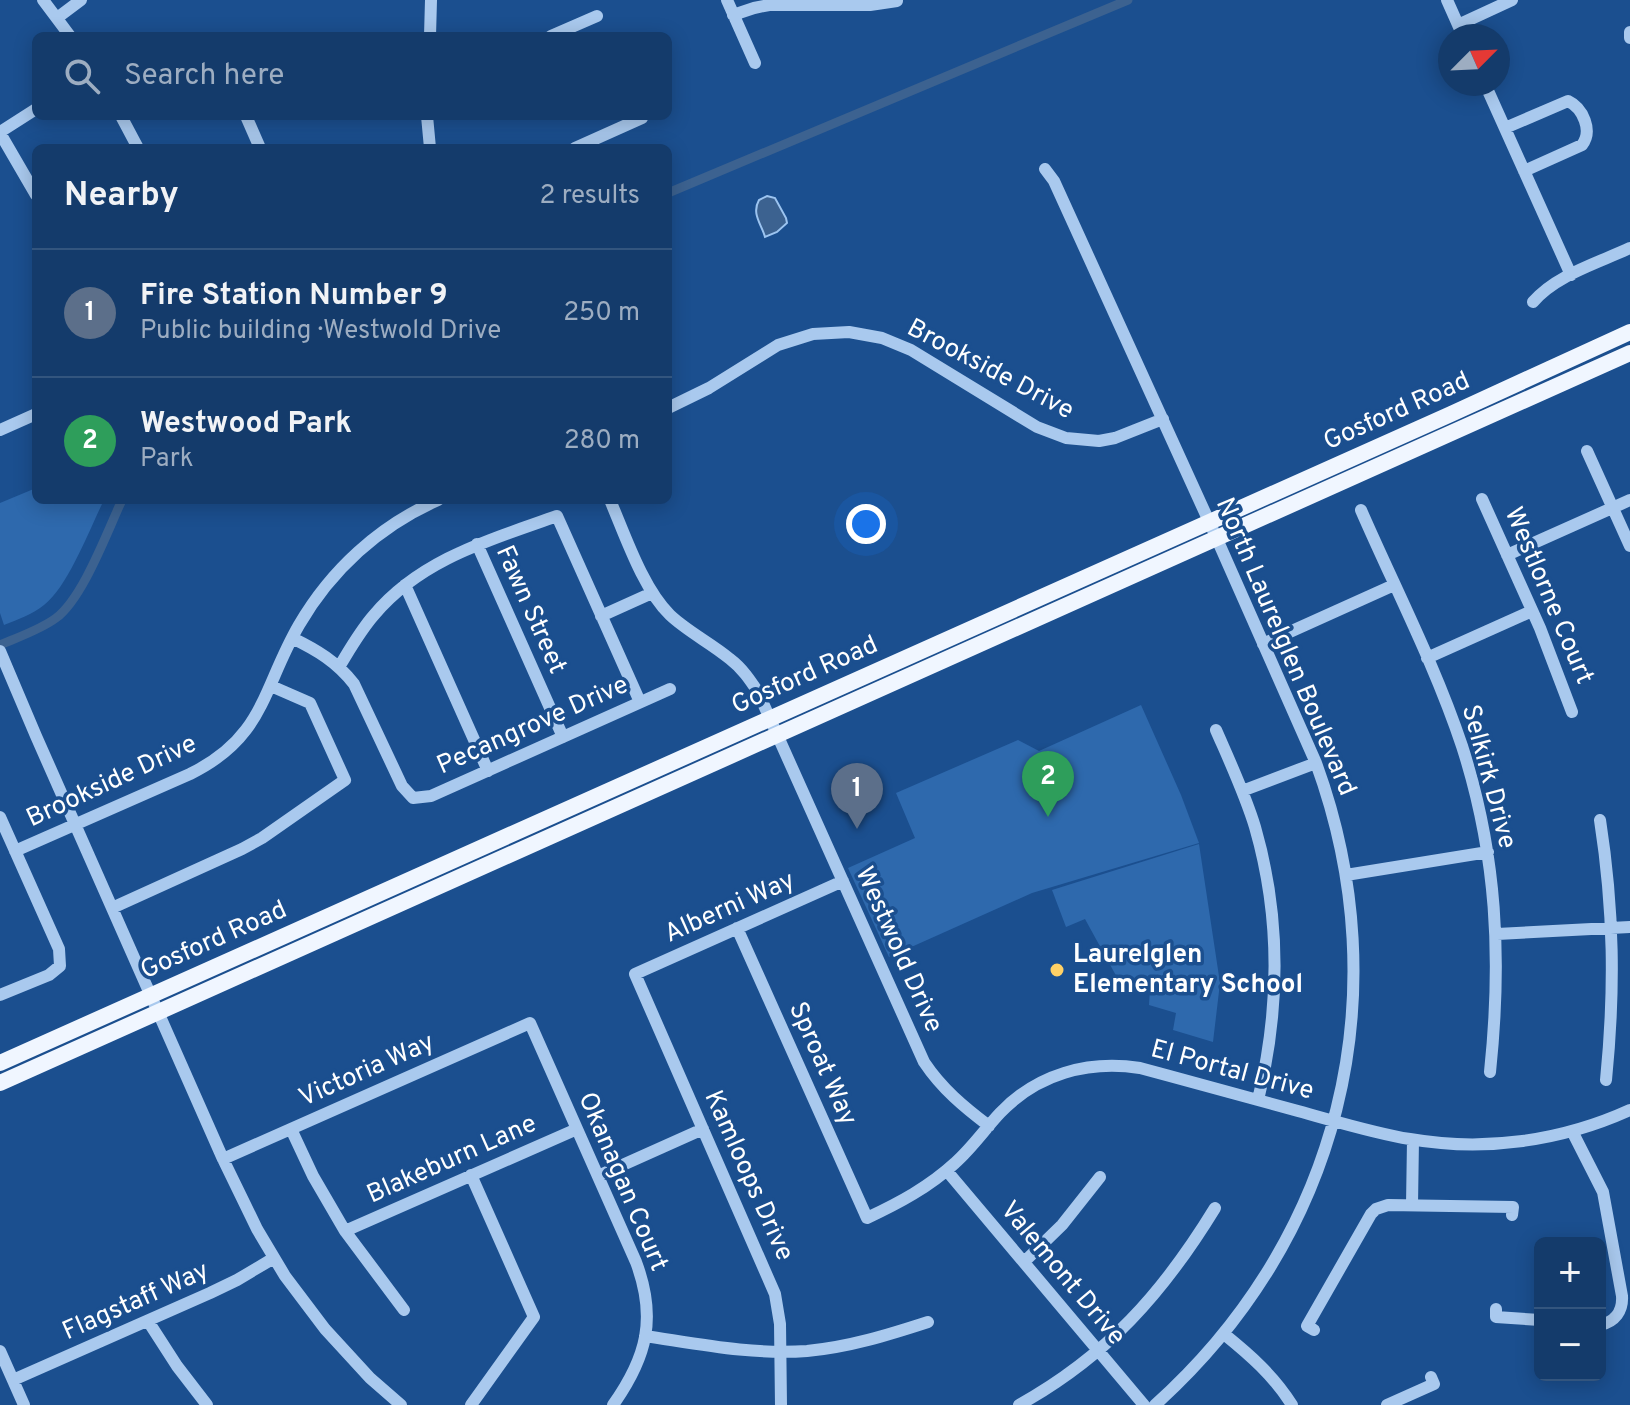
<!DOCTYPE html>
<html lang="en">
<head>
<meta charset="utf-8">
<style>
  body { margin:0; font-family:Overpass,sans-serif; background:#1d4271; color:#f1f3f6 }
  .controls { position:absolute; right:24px; bottom:24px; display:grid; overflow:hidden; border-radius:12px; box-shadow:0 4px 20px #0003 }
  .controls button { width:72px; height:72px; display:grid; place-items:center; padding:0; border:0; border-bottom:2px solid #33557e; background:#143b6b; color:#f1f3f6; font:40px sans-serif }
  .compass { position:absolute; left:1438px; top:24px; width:72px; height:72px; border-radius:50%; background:#143b6b; box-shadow:0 4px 20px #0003; rotate:66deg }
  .you { position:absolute; left:866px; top:524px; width:28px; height:28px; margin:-20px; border:6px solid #fff; border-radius:50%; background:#1a73e8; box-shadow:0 0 0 12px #1a73e833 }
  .badge { display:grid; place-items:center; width:52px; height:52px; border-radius:50%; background:#8abfa5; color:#fff; font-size:26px; font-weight:700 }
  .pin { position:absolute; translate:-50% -66px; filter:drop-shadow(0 2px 4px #0008) }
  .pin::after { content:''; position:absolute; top:42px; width:28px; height:24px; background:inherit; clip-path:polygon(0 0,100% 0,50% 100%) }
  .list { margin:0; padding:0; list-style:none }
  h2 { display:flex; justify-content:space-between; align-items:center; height:104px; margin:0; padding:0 32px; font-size:34px }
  h2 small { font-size:26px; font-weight:400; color:#9dadc1 }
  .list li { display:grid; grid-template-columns:52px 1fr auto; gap:24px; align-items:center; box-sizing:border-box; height:128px; padding:0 32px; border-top:2px solid #33557e }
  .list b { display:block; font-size:30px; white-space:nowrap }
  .list p { margin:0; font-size:26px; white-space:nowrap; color:#9dadc1 }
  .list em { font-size:26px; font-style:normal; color:#9dadc1 }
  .icon { flex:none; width:44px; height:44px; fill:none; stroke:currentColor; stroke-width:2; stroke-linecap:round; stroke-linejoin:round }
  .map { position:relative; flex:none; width:1630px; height:1405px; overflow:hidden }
  .search { position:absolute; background:#143b6b; box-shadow:0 4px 20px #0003; left:32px; top:32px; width:640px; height:88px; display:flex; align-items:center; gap:20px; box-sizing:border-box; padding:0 28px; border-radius:12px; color:#9dadc1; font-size:30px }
  .panel { position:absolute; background:#143b6b; box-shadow:0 4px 20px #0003; left:32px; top:144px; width:640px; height:360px; border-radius:12px }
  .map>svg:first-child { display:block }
  .green { fill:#2e69ad }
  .water { fill:#3c6290; stroke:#9cc4f0; stroke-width:2 }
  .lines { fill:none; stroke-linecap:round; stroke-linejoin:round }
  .canal { stroke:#3c6290; stroke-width:9 }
  .minor { stroke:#a9c9ee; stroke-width:12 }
  .major { stroke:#f0f6ff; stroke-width:16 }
  .poi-dot { fill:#ffd166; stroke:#1b4f8f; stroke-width:3 }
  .labels { text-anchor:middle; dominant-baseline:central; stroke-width:7; stroke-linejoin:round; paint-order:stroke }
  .street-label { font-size:26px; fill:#fff; stroke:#1b4f8f }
  .poi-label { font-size:26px; font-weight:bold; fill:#fff; stroke:#1b4f8f; text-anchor:start }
</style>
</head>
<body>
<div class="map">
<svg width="1630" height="1405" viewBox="0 0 1630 1405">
  <rect width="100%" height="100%" fill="#1b4f8f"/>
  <path class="green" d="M 36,488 L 36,500 L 104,500 C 90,528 68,587 44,605 C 33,614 17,620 4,625 L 0,613 L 0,503 Z
    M 1141,705 L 1181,795 L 1199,843 L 1032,893 L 889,957 L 848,868 L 915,838 L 896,793 L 1018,740 L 1039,751 Z
    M 1199,844 L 1220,983 L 1213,1042 L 1173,1030 L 1176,1013 L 1149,1005 L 1150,989 L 1143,984 L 1125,992 L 1085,919 L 1066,927 L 1052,890 Z"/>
  <path class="water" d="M 767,196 L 775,198 L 786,218 L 787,223 L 777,232 L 765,237 C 762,225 751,214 759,200 Z"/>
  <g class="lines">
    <path class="canal" d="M 668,193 L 1128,0
      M 0,645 C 18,637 40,630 56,618 C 83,598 107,532 122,500"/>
    <path class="minor" d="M 43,0 L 70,36
      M 727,0 L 755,63
      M 1447,0 L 1463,36
      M 733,15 L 754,8 L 769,5 L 870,5 L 897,1
      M 57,18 L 81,0
      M 1458,25 L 1512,0
      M 1630,32 L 1630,38
      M 430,36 L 431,0
      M 551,36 L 597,16
      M 1485,84 L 1571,275
      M 121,116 L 138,148
      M 246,116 L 260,148
      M 427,116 L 430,148
      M 1505,128 L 1568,101 C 1583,108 1593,131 1582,145 L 1524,171
      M 0,132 L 36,109
      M 0,133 L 36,195
      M 575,148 L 642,118
      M 1045,169 L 1054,181 L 1217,539 L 1316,763 C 1401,996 1339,1240 1155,1405
      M 1533,302 C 1556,275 1598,263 1630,248
      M 668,408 L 709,388 L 778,345 L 813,334 L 849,332 L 882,338 L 911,350 L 1037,427 L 1066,438 L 1099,441 L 1115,438 L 1163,419
      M 0,430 L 36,414
      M 1587,451 L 1630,546
      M 1482,499 L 1540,628 L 1572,712
      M 610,500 C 625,535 643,589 670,615 C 688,632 711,643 730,659 C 742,668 750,680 758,692 L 924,1062 C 942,1089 964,1107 989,1126
      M 1361,510 C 1395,588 1435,665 1462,746 C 1497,855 1502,958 1490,1072
      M 477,544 L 563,737
      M 1507,555 L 1630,500
      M 405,585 L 488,771
      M 601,616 L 652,593
      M 292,638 C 317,650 337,662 354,684 L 402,786 L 413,798 L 431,796 L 670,689
      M 1263,644 L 1394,585
      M 0,651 L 36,736 L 223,1159 L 257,1229 L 285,1276 L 325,1329 L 370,1378 L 401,1405
      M 1427,658 L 1532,611
      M 339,667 C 350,649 360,631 374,615 C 421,559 490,540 557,516 L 640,702
      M 1216,730 C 1230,762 1245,794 1255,827 C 1281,917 1280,1009 1258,1100
      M 1242,791 L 1316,763
      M 0,817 L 59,949 L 60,966 L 49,975 L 0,995
      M 1600,820 C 1614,910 1615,990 1606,1080
      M 15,851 L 190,774 C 265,737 262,689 299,625 C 331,570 379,526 438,500
      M 1346,875 L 1488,852
      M 112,908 L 242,849 L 262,838 L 345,780 L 310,703 L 271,686
      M 737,928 L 867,1218 C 899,1203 929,1187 955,1163 C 972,1148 985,1129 1000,1113 C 1037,1074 1088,1060 1140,1068 C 1193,1082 1246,1097 1298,1111 C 1335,1121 1373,1133 1410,1139 C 1485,1152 1562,1141 1630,1110
      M 1497,934 L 1630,927
      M 291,1129 L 313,1176 L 345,1231 L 404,1310
      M 1572,1131 L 1603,1192 L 1622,1296 C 1623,1311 1615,1322 1600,1325
      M 223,1159 L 530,1023 L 636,1262 C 657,1318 647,1357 613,1405
      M 947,1171 L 1144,1405
      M 471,1175 L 534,1317 L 471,1405
      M 598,1176 L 703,1129
      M 1412,1205 L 1413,1140
      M 345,1231 L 577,1129
      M 1024,1262 L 1062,1225 L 1100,1177
      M 1496,1309 L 1496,1317 L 1540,1320
      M 148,1321 L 177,1366 L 207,1405
      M 1314,1330 L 1307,1326 L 1371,1214 L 1376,1209 L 1388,1205 L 1513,1207 L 1512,1215
      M 1224,1334 C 1250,1355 1274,1376 1292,1405
      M 645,1336 C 699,1344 752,1355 807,1351 C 849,1347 888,1335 928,1322
      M 0,1351 L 24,1405
      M 13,1380 L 210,1293 L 237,1280 L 274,1258
      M 781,1405 L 780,1324 L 775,1294 L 635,974 L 843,881
      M 1019,1405 C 1107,1356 1163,1293 1215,1208
      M 1387,1405 L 1434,1384 L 1431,1377"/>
    <path class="major" d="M 0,1063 L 1451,414 L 1630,332
      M 0,1083 L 1630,353"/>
  </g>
  <circle class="poi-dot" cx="1057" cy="970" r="8"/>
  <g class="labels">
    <g class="street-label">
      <text transform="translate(990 370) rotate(28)">Brookside Drive</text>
      <text transform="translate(1397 412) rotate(-24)">Gosford Road</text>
      <text transform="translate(1548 596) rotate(67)">Westlorne Court</text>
      <text transform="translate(530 610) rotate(66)">Fawn Street</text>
      <text transform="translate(1285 647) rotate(67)">North Laurelglen Boulevard</text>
      <text transform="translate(805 676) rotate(-24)">Gosford Road</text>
      <text transform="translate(533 726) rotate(-24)">Pecangrove Drive</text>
      <text transform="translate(1488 777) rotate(75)">Selkirk Drive</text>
      <text transform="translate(112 782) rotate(-25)">Brookside Drive</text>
      <text transform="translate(730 908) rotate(-24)">Alberni Way</text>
      <text transform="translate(214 941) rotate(-24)">Gosford Road</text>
      <text transform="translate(898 950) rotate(66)">Westwold Drive</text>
      <text transform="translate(822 1064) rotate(66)">Sproat Way</text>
      <text transform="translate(367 1071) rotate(-24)">Victoria Way</text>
      <text transform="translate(1232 1071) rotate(15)">El Portal Drive</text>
      <text transform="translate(452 1160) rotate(-24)">Blakeburn Lane</text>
      <text transform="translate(748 1176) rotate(66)">Kamloops Drive</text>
      <text transform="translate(622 1182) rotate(67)">Okanagan Court</text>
      <text transform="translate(1062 1274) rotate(50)">Valemont Drive</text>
      <text transform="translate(136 1302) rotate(-24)">Flagstaff Way</text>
    </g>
    <g class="poi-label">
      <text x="1073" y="955">Laurelglen<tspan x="1073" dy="30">Elementary School</tspan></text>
    </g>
  </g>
</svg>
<div class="controls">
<button>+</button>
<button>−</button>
</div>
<svg class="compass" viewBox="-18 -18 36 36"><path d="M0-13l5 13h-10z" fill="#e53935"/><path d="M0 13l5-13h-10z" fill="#9dadc1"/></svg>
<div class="you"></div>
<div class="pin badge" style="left:857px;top:829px;background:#5c6f8a">1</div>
<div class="pin badge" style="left:1048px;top:817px;background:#2e9e5b">2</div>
<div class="search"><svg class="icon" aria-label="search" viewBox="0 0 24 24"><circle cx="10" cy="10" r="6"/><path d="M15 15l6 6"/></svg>Search here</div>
<section class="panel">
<h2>Nearby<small>2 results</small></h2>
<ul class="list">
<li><span class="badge" style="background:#5c6f8a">1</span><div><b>Fire Station Number 9</b><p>Public building · Westwold Drive</p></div><em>250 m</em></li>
<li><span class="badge" style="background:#2e9e5b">2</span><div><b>Westwood Park</b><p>Park</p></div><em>280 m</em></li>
</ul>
</section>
</div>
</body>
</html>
